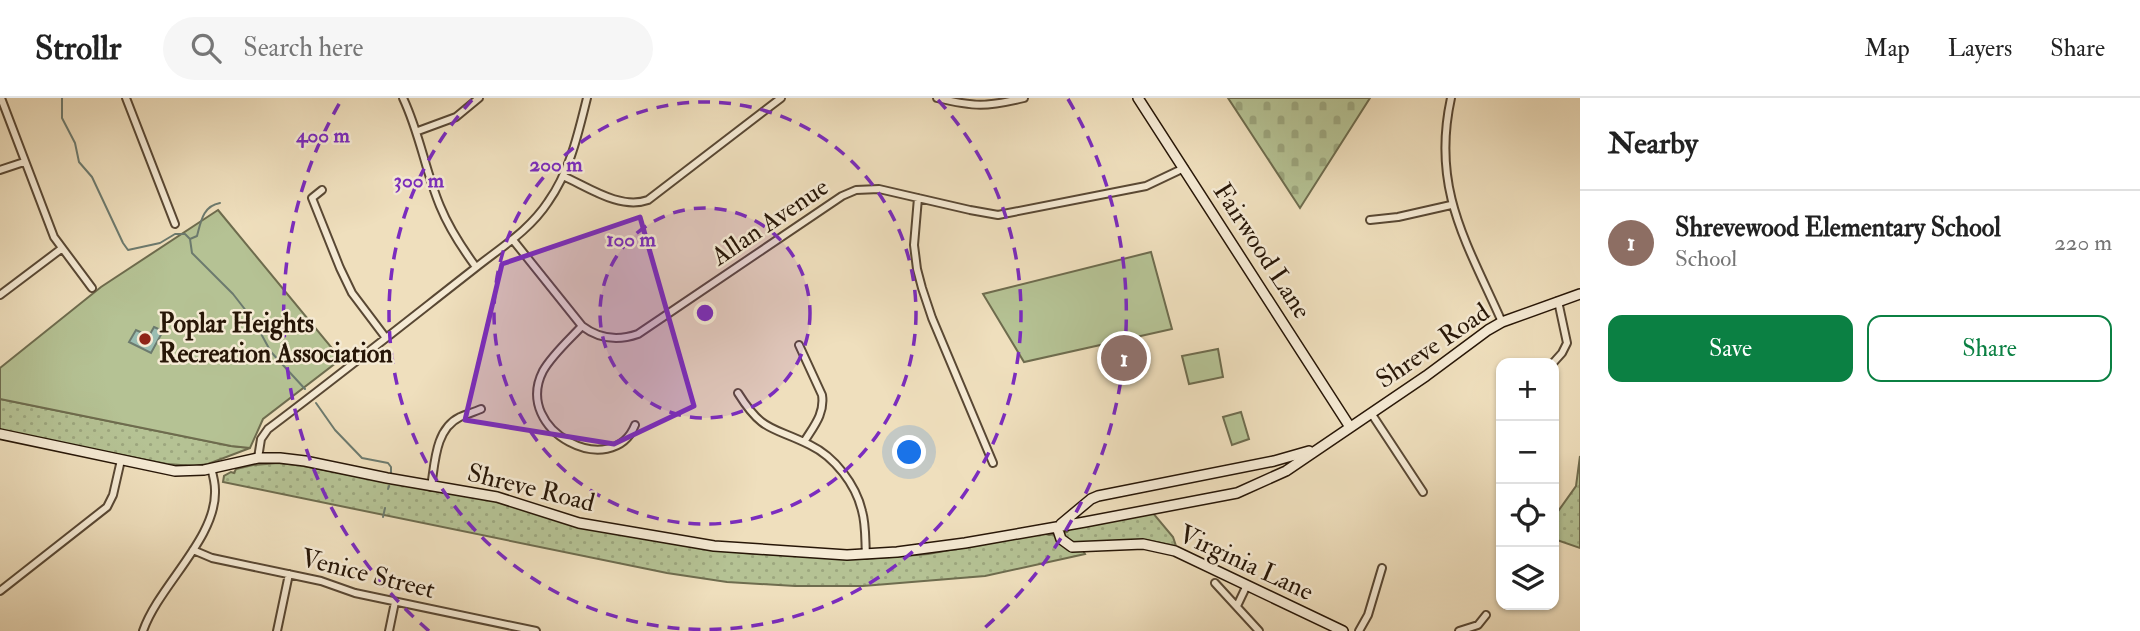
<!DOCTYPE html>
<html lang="en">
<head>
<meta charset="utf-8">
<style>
  body { margin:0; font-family:"IM FELL Double Pica",serif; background:#f6f6f6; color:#222 }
  .controls { position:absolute; right:21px; bottom:21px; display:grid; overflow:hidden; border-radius:14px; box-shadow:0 2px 5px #0004 }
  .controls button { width:63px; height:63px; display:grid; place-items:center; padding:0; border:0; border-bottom:2px solid #e0e0e0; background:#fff; color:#222; font:35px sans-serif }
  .you { position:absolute; left:910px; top:355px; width:24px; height:24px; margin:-18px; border:5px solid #fff; border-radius:50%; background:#1a73e8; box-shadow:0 0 0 10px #1a73e833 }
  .badge { display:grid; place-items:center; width:46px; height:46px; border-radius:50%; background:#0b8043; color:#fff; font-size:23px; font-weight:700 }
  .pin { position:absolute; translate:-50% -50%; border:4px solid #fff; box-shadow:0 2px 7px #0006 }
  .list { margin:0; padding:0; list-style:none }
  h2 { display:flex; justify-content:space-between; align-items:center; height:91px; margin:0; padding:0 28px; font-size:30px }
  h2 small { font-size:23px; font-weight:400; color:#767676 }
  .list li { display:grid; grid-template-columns:46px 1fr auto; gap:21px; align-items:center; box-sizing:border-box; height:105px; padding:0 28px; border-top:2px solid #e0e0e0 }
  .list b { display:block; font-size:26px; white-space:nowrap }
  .list p { margin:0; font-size:23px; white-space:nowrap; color:#767676 }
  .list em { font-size:23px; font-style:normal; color:#767676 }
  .actions { display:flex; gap:14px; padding:21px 28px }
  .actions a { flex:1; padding:16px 0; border:2px solid #0b8043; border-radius:14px; text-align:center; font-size:24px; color:#0b8043 }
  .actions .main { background:#0b8043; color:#fff }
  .icon { flex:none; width:38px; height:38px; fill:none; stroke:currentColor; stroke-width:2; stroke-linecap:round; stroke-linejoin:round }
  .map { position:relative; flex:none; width:1580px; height:533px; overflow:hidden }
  header { display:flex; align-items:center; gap:42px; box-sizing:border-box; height:98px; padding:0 35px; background:#fff; border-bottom:2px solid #e0e0e0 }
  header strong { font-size:33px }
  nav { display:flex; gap:38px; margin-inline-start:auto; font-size:24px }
  .search { width:490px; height:63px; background:#f6f6f6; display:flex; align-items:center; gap:18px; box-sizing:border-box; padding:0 24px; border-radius:38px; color:#767676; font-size:26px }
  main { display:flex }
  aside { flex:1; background:#fff }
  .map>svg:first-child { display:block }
  .grass { fill:url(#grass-dots); stroke:#6e6c4e; stroke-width:2 }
  .cemetery { fill:url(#cemetery-stones); stroke:#6e6c4e; stroke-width:2 }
  .park { fill:#b5c294; stroke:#6e6c4e; stroke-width:2 }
  .water { fill:#9abdb2; stroke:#6c7a6e; stroke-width:2 }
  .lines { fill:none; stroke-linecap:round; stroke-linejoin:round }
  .stream { stroke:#6c7a6e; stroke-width:2 }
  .street-casing { stroke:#594834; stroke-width:10 }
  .secondary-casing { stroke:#271607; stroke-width:12 }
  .street { stroke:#f5ead4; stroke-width:6 }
  .secondary { stroke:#f5ead4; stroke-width:9 }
  .marked { fill:#7b2cbf; fill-opacity:0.2; stroke:#7b2cbf; stroke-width:5; stroke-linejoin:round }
  .ring { fill:none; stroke:#7b2cbf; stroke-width:3.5; stroke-dasharray:12 9 }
  .poi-dot { fill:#8f2418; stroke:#f5ead4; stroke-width:2.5 }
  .labels { text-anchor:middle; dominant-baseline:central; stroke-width:5; stroke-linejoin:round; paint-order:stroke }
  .street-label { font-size:26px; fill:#271607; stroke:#f5ead4 }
  .poi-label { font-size:26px; font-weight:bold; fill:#271607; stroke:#f5ead4; text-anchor:start }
  .centre { fill:#7b2cbf; stroke:#f5ead4; stroke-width:3.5 }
  .ring-label { font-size:21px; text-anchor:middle; font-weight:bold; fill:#7b2cbf; stroke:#f5ead4; stroke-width:5; stroke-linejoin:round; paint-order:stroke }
</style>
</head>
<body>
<header>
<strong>Strollr</strong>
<div class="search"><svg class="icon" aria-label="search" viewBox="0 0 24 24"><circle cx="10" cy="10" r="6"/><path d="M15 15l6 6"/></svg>Search here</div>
<nav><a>Map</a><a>Layers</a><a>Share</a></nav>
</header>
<main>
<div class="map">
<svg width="1580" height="533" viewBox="0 0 1580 533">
  <defs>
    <pattern id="grass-dots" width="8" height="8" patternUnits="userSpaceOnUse" patternTransform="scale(1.75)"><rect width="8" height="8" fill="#b5c294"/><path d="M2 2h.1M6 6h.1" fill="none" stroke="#9ca67e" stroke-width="1.8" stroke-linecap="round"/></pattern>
    <pattern id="cemetery-stones" width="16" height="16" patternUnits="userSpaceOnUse" patternTransform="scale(1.75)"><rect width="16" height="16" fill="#b5c294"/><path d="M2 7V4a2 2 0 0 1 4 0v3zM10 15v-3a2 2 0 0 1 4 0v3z" fill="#9ca67e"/></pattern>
  </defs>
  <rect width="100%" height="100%" fill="#efdfbd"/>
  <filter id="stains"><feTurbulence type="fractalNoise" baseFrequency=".00286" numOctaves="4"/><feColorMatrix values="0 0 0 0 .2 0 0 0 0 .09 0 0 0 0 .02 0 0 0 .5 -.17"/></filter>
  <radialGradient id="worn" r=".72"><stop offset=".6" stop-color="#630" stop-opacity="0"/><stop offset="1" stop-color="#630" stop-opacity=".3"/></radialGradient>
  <path class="grass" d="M 0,301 L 231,348 L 250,350 L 208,366 L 194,368 L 167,366 L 0,333 Z
    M 1580,358 L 1580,450 L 1554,441 L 1554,419 L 1576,388 Z
    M 278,365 L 298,367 L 429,392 L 482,399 L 588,430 L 635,439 L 744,455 L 862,461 L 892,459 L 928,456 L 1043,435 L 1049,437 L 1067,434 L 1070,431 L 1153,415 L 1173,439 L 1176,448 L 1146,442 L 1079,445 L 1085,456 L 985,478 L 863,488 L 795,488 L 727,484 L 667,475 L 223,384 L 224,378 L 231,374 L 234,375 L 236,371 L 253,367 Z"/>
  <path class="cemetery" d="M 1228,0 L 1370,0 L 1300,110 Z"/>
  <path class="park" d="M 218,112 L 341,261 L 263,321 L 250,350 L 231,348 L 0,301 L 0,270 L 101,189 Z
    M 1151,154 L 1172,231 L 1024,264 L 983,196 Z
    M 1218,251 L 1223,279 L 1189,286 L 1182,258 Z
    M 1241,314 L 1249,341 L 1232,347 L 1223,319 Z"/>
  <path class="water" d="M 154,229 L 163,233 L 151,255 L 129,244 L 136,232 L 149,238 Z"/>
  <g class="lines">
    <path class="stream" d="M 62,0 L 62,20 L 75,45 L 79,64 L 92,79 L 123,145 L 128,152 L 160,145 L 175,136 L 185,136 L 190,141 L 192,155 L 233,196 L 254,223 L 271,254 L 305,291
      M 190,141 L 197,138 C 201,123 203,108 220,105
      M 316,305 L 335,332 L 362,360 L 388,365 L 391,369 L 391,375
      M 388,391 L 389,388
      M 383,419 L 385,410"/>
    <g class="street-casing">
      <path id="street" d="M 1,0 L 54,139 L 92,190
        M 126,0 L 175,126
        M 403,0 C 420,36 425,72 440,108 C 449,130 462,150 476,169
        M 937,0 C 975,9 986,9 1024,0
        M 1451,0 C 1431,91 1467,145 1502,224
        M 418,33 L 456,19 L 479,0
        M 0,72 L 24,64
        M 563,78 C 588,89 620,112 648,102 L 781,0
        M 322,92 L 312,100 L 340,170 L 352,195 L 386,240
        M 918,100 L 914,147 L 917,171 L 922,190 L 932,220 L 993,365
        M 1370,122 L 1398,119 L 1451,107
        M 513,142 L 582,228 C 599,241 618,243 638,236 L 842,98 L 856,92 L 879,91 L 970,112 L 998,117 L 1146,88 L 1184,70
        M 0,197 L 61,151
        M 582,228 C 569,242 552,257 543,273 C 512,334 613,383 635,327
        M 799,247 L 822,297 C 825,316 813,329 804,344
        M 1553,265 L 1562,255 L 1567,245 L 1558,203
        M 738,295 C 763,335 772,328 810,347 C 835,359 856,387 862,413 C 866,427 865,442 866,457
        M 1371,315 L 1423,394
        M 258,360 L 261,341 L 268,331 C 337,279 405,225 474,171 C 500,150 529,133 548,104 C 570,73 578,36 587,0
        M 431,389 C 435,365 435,331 460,319 C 467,316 474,314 481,311
        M 193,452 L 212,460 L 321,483 L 355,495 L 536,533
        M 1215,485 L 1259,533
        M 0,493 L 107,409 L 113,397 L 121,362
        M 1237,508 L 1247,487
        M 143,533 C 159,487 217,440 215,392 C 215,385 213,377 211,370
        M 277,533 L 289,476
        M 389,533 L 395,504
        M 1359,533 L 1368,517 L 1382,470
        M 1459,533 L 1478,527 L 1486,517"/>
    </g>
    <g class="secondary-casing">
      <path id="secondary" d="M 1138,0 L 1350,329
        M 0,336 L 175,373 L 204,372 L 258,360 L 280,360 L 305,363 L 387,380 L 497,399 L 579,425 L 714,448 L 847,457 L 897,454 L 965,445 L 1085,424 L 1237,395 L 1286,373 L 1426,278 L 1488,232 L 1502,224 L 1580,196
        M 1061,426 L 1091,401 L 1098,398 L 1274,363 L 1309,353
        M 1057,429 L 1061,441 L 1072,449 L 1143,446 L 1175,453 L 1343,533"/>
    </g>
    <use href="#street" class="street"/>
    <use href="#secondary" class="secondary"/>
  </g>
  <path class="marked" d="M 640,119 L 694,308 L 614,346 L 465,322 L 502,166 Z"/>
  <circle cx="705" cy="215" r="105" fill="#7b2cbf" fill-opacity=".12"/>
  <g class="ring">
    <circle cx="705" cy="215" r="105"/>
    <circle cx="705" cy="215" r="211"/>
    <path d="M938 2A316 316 0 1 1 472 2"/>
    <path d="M429 533A421 421 0 0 1 342 1M1068 1A421 421 0 0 1 981 533"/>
  </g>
  <circle class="poi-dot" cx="145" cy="241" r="7"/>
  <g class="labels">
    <g class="street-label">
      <text transform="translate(770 124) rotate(-34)">Allan Avenue</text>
      <text transform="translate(1262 153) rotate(57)">Fairwood Lane</text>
      <text transform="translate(1433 248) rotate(-34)">Shreve Road</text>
      <text transform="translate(531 390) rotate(14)">Shreve Road</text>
      <text transform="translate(1246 465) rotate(25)">Virginia Lane</text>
      <text transform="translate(368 476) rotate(14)">Venice Street</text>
    </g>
    <g class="poi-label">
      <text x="159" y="226">Poplar Heights<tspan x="159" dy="30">Recreation Association</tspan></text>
    </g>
  </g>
  <circle cx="705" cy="215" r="10" class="centre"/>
  <g class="ring-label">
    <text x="323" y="44">400 m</text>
    <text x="556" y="73">200 m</text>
    <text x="419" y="89">300 m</text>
    <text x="631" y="148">100 m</text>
  </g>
  <rect width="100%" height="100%" filter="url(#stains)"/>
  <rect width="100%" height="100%" fill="url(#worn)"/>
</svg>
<div class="controls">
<button>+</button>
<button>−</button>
<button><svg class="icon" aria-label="locate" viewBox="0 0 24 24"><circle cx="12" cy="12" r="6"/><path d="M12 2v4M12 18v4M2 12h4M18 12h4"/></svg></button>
<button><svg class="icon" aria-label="layers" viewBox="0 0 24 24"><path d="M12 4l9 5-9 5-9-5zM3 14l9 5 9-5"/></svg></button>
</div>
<div class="you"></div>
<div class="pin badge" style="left:1124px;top:260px;background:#8d6e63">1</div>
</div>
<aside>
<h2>Nearby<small></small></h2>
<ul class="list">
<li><span class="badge" style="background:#8d6e63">1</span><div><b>Shrevewood Elementary School</b><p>School</p></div><em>220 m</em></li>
</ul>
<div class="actions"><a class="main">Save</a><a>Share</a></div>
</aside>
</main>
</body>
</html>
